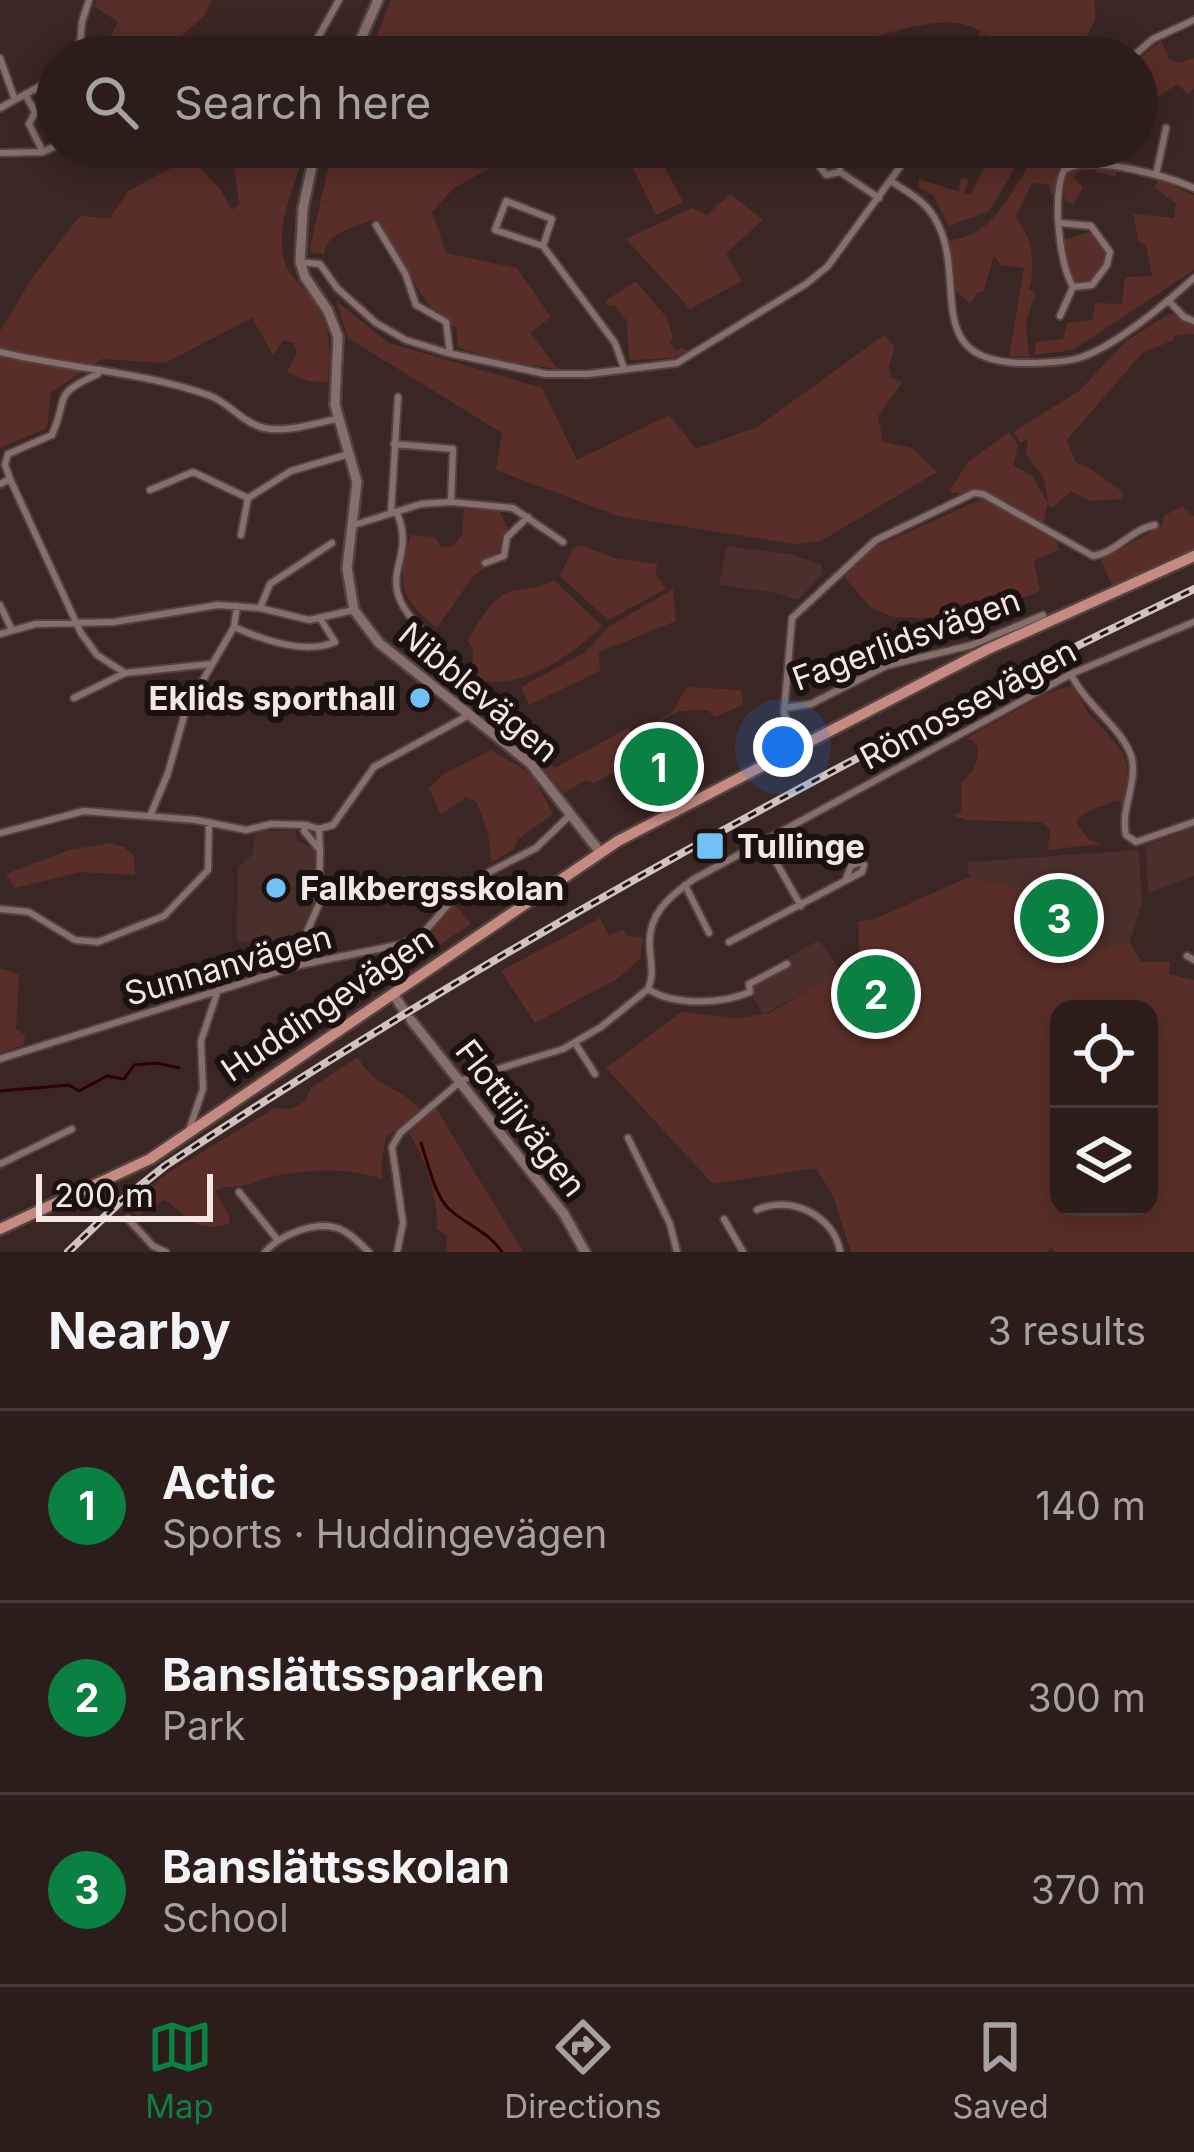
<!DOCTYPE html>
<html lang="en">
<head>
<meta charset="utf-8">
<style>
  body { margin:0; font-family:Inter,sans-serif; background:#342523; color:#f1f3f6 }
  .controls { position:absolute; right:36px; bottom:36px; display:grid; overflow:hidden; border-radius:24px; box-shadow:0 6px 30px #0003 }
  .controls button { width:108px; height:108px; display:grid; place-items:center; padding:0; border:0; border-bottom:3px solid #483a39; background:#2c1c1a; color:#f1f3f6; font:60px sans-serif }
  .scale { position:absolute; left:36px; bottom:30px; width:177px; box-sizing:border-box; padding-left:12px; border:6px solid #f5e7e5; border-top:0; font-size:33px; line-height:42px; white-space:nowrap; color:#f5e7e5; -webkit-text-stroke:9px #1a1110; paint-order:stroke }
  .you { position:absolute; left:783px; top:747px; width:42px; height:42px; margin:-30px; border:9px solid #fff; border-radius:50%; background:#1a73e8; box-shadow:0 0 0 18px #1a73e833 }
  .badge { display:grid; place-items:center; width:78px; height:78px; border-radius:50%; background:#0b8043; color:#fff; font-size:39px; font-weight:700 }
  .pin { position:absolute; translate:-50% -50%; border:6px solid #fff; box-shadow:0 3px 12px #0006 }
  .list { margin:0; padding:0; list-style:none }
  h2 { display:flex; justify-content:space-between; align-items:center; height:156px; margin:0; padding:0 48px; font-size:51px }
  h2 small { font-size:39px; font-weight:400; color:#a6a1a2 }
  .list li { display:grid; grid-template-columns:78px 1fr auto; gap:36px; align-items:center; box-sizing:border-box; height:192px; padding:0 48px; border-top:3px solid #483a39 }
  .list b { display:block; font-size:45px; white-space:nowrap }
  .list p { margin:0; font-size:39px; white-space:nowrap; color:#a6a1a2 }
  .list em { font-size:39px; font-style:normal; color:#a6a1a2 }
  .icon { flex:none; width:66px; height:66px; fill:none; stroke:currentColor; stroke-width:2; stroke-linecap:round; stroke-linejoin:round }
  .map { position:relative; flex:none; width:1194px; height:1252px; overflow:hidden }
  .search { position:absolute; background:#2c1c1a; box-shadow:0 6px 30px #0003; left:36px; right:36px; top:36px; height:132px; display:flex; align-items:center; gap:30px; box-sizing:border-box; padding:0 42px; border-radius:66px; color:#a6a1a2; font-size:45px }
  .sheet { height:732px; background:#2c1c1a }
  nav { display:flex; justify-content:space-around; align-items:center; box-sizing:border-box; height:168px; border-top:3px solid #483a39; background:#2c1c1a; font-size:33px; color:#a6a1a2 }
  nav a { display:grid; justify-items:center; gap:6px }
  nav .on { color:#0b8043 }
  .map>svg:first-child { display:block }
  .built { fill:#4a2f2b }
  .green { fill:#592e28; fill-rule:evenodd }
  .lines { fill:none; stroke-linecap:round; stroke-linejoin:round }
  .stream { stroke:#2f0000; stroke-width:3 }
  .street-casing { stroke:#534240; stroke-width:10 }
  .secondary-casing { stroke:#534240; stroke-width:14 }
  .primary-casing { stroke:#534240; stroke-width:15 }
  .street { stroke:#866e6a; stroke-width:6 }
  .secondary { stroke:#866e6a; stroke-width:9 }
  .primary { stroke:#c58a80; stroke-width:10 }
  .rail-casing { stroke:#d1c2bf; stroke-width:8 }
  .rail { stroke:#1a1110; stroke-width:3; stroke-dasharray:9; stroke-linecap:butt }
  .poi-dot { fill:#72c1f5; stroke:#1a1110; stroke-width:4.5 }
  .labels { text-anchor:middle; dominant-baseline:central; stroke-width:12; stroke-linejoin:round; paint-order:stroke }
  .street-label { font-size:33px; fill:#f5e7e5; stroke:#1a1110 }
  .poi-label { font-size:33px; font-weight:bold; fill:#f5e7e5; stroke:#1a1110; text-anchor:start }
</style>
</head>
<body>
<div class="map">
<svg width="1194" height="1252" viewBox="0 0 1194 1252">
  <rect width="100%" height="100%" fill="#3a2623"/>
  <path class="built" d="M 727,546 L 790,554 L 821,564 L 823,573 L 798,600 L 772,592 L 719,585 Z
    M 1194,827 L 1194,876 L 1148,893 L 1146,845 Z
    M 256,831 L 295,831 L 297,841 L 316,850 L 314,909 L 290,953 L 237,940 L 238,867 L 252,855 Z
    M 1139,850 L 1142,903 L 1128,947 L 996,1005 L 967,862 Z
    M 819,940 L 841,971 L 763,1015 L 745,982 Z"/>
  <path class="green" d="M 97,0 L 212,0 L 203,17 L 157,57 L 139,57 L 128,44 L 117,44 L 110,37 L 118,22 L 94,6 Z
    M 391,0 L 1095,0 L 1095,19 L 1078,57 L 1003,57 L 1002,48 L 981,31 L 1000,54 L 976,55 L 980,31 C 944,8 880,38 842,47 L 836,57 L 368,57 Z
    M 1161,41 L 1169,58 L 1178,63 L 1194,58 L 1194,88 L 1188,94 L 1177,84 L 1141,109 L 1146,137 L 1137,134 L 1137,60 Z
    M 232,147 L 305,147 C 297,185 272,225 286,266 C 290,276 303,286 309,295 C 332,327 331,346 328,383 L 308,381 L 287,372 L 297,353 L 294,343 L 283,340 L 273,355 L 252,318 L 165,363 L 102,359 L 51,392 L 47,428 L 0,448 L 0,331 L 32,278 L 80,216 L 110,218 L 128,191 L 190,158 L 220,189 L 232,210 L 239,204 Z
    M 333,147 L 645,147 L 589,161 L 552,156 L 503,161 L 454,188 L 432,212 L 446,253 L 517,268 L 551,317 L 530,333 L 558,369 L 501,361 L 457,347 L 457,329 L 428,304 L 373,219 C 355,228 326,232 324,254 L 312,253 L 310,248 Z
    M 995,147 L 1028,147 L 989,211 L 949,226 L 933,195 L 919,188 L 919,179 L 959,192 L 961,177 L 969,180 L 964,193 L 970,195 Z
    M 1041,147 L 1099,147 L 1098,155 L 1132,163 L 1145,171 L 1114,165 L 1117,177 L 1096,172 L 1096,162 L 1087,161 L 1074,178 L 1083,187 L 1073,205 L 1065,202 L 1064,191 L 1051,194 L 1049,185 L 1032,183 L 1015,218 C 1033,235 1036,265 1029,289 L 1036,293 L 1026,321 L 1029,357 L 1009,356 L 1024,268 L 1001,265 L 994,256 L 983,292 L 978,292 L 970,304 L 955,290 L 949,240 C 998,237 1015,181 1041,147 Z
    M 658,154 L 683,202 L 656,215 L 632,166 Z
    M 1159,180 L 1194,195 L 1194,270 L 1073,350 L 1035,355 L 1036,342 L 1063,339 L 1067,323 L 1092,320 L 1095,303 L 1122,304 L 1125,277 L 1152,276 L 1146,245 L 1139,242 L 1133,214 L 1174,218 L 1176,204 L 1154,187 Z
    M 730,194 L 763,220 L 726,253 L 742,281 L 690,309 L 626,239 L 692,208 L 707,215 Z
    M 1094,231 L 1107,250 C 1106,268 1097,281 1080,285 L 1070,279 L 1063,240 Z
    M 636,281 L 667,318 L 673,338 L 670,343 L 676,351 L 682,348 L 687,351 L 673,358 L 629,360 L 627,321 L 614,305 L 610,307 L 605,301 Z
    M 336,301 L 389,343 L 542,388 L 577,460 L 669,415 L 696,449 L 757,427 L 884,335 L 895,347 L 889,366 L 892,378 L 903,382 L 878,416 L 883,442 L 912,448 L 937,472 L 821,541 L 794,544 L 618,516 L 496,470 L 502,433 L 348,338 Z
    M 1171,313 L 1194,326 L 1194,334 L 1174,336 L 1174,340 L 1142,353 L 1067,440 L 1075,462 L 1088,467 L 1123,492 L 1123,499 L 1090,501 L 1071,491 L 1052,508 L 1047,505 L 1043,526 L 979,488 L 960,494 L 949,492 L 968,462 L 1009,432 L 1018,445 L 1013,465 L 1032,476 L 1048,503 L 1044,478 L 1026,454 L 1028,439 L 1020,443 L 1013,432 L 1079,391 L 1126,341 Z
    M 982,499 L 1056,541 L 1059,550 L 1034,561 L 1040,590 C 1020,604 985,601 959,605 L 953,619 L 894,617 L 871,608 L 844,577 L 875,547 Z
    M 1182,506 L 1194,516 L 1194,552 L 1113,588 L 1101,560 L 1162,526 L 1164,516 Z
    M 464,509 L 499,511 L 508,528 L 502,538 L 502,547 L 487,567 L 474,575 L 437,628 C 399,598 396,582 411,535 L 435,537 L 441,547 L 454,546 L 462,535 Z
    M 581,545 L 614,558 L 657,564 L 656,575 L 666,589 L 608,620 L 560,576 L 573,548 Z
    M 554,580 L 602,626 C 571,656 518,694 472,678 L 473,649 L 467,641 C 479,623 492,594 516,590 C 534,587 534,590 554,580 Z
    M 673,589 L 676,621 L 599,652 L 600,671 L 529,705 L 521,687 L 584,653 L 610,626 Z
    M 1072,685 C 1079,697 1085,710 1094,719 C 1126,754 1135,759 1121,808 L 1121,802 L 1114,800 C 1103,808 1089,807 1077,819 L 1077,825 L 1089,839 L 1101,844 L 1047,850 L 1051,831 L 1041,822 L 966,820 L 952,815 L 961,811 L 961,783 C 974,771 977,766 978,747 L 972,740 L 965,739 L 1046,694 Z
    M 687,687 L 741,690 L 743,705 L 714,717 L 708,710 L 679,711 L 646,728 L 672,712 Z
    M 628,728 L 642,750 L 618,770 L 594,783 L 586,780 L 564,793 L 537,761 L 541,757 L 555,768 Z
    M 491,750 L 532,774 L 553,814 L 518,839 L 514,849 L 492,862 L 488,834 L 477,802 L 466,797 L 441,815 L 429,788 L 445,773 Z
    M 110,843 L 124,847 L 134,856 L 135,875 L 81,872 L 15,888 L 6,874 L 69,850 Z
    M 967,878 L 1038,891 L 1043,906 L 1087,923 L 1105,951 L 1128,940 L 1142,962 L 1170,962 L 1169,974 L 1194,980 L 1194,1252 L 1055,1252 L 1052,1248 L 1045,1252 L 851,1252 L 833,1196 L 816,1168 L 713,1184 L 606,1068 L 681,1012 L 739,1018 L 770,1013 L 859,959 L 859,921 L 872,920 ZM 1149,1009 L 1149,1207 L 1059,1207 L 1059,1009 Z
    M 453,902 L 471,924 L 388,979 L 382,953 C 416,943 431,928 453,902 Z
    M 600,918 L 609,936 L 622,930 L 628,936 L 643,937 L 640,959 L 617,979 L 535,1023 L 501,971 Z
    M 0,968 L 19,975 L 16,1029 L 25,1035 L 24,1045 L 0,1053 Z
    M 358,1057 C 374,1088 401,1086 420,1110 L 386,1137 L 381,1166 L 383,1179 C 348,1167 306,1169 270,1177 C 260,1180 251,1185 242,1186 C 230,1188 226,1185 215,1191 L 229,1215 L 229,1224 C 196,1234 190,1217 165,1200 L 138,1216 L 128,1205 L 171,1171 L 275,1108 L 292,1109 L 305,1101 L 311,1088 Z
    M 436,1108 L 523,1252 L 447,1252 L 447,1236 L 437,1229 C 438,1196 426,1160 409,1133 Z"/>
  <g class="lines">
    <path class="stream" d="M 0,1091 L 69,1085 L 79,1091 L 107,1076 L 124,1079 L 134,1065 L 156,1063 L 179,1068
      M 421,1143 C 428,1163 434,1193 448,1208 C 466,1225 488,1231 502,1252"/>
    <g class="street-casing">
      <path id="street" d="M 79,57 L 82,22 L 89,0
        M 307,57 L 339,0
        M 915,57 L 919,57
        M 1132,57 L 1153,39 L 1194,20
        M 0,58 L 15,100
        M 0,108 L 57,77
        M 912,148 L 941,163 L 953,156 L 956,147
        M 43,152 L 57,145
        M 0,153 L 43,152 L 29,124 L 35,112 L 25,94
        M 840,172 L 839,158 L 830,154 L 823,158 L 820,167 L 826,175 L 840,172 L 879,198
        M 1156,175 L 1166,128
        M 891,181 C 906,191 925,201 934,217 C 972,278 914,367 1033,363 C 1048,362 1064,363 1079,358 C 1115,347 1165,304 1194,278
        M 1062,223 L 1091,226 L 1110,252 L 1107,265 L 1092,285 L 1073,287
        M 376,225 L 405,273 L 416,305 L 446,322 L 450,353
        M 543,246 L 552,219 L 506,201 L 495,230 L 543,246 L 615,343 L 624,368
        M 300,262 L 320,264 L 337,288 L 376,323 L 406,340 L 448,353 L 546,374 L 588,374 L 677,363 L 806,284 L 828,266 L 913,149
        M 1168,300 L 1184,317 L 1194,321
        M 1060,316 L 1073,287 C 1059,262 1052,196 1064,170 C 1089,154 1167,176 1194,188
        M 0,352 C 69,369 140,371 208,395 C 229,402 242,423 264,428 C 287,433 314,423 337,419
        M 394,444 L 453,449 L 451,502
        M 10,479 L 81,633 L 97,655 L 125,673 L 211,664
        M 0,484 L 10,479 L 5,465 L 8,454 L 52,435 C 70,395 50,396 98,374
        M 150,490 L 193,472 L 248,498
        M 391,513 L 398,397
        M 397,513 C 419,565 366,576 426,634
        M 354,525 L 421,504 L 451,502 L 513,508 L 563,542
        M 241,535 L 248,498 L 291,471 L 349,454
        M 485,563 L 504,556 L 507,537 L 528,517
        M 0,605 L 12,630
        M 260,608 L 270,584 L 332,543
        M 234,627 C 263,640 305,655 335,642 L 321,620
        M 0,634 L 36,624 L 114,622 L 218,605 L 260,608 L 309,620 L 354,610
        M 1071,674 C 1086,706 1125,730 1132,759 C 1137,785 1120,810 1126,835 L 1136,842 L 1194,822
        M 74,698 L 125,673
        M 784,708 L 811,704 L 886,666 L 972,645 L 1043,615
        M 799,746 L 784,713 L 792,618 L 876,540 L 974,493 L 983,494 L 1093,556 C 1116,553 1131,529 1155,525
        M 150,816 L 168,773 L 186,709 L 234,627 L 237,606
        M 0,833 L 84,811 L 196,820 L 246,830 L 271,824 L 306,825
        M 764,841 L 801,906
        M 320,850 L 319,829 L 333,825 L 374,767 L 469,715
        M 685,885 L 709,933
        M 0,909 L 29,912 L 75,940 L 98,942 L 164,916 L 208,870 L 209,822
        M 729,942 L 862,872 L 864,865 L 860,862 L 851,866 L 845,881
        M 1187,956 L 1194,960
        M 300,965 L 298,952 L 319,904 L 320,850 L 304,831 L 306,825 L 319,829
        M 648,989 C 654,975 651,966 650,950 C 646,916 668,897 694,879 L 1071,674 L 1194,622
        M 648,989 C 673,1006 723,1004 750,992 L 749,984 L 787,964
        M 575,1043 L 595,1074
        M 0,1059 L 300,965 L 402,944 L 425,931 L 466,884 L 536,848 L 569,816
        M 189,1130 L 203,1089 L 201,1041 L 218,990
        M 628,1138 L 670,1224 L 677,1252
        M 0,1164 L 72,1129
        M 239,1192 L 277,1239
        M 757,1210 C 790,1194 835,1216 840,1252
        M 128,1219 L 153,1246 L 166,1252
        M 724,1219 L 743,1252
        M 265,1252 C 280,1235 314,1221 337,1228 C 350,1232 360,1244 369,1252
        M 397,1252 L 403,1223 L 392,1147 L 400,1133 L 462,1080 L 563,1049 L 601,1027 L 648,989"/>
    </g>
    <g class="secondary-casing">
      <path id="secondary" d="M 353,57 L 378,0
        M 316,147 L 303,208 L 300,262 L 305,277 L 328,311 L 338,337 L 335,405 L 357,482 L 347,568 L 354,610 L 379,643 L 530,763 L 600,852
        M 393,994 L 405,1012
        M 411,1020 L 564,1214 L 585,1252"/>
    </g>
    <g class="primary-casing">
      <path id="primary" d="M 0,1229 L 150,1159 L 618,841 L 986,650 L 1194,556"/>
    </g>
    <use href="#street" class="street"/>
    <use href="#secondary" class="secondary"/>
    <use href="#primary" class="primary"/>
    <g class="rail-casing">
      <path id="rail" d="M 68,1252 L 121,1201 L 165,1166 C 493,949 839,759 1194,589"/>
    </g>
    <use href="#rail" class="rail"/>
  </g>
  <g class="poi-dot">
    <circle cx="420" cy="698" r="12"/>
    <rect x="695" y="831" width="30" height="30" rx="6"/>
    <circle cx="276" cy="888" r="12"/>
  </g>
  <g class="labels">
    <g class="street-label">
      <text transform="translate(906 639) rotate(-20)">Fagerlidsvägen</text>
      <text transform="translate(479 692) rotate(40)">Nibblevägen</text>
      <text transform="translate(968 704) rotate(-28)">Römossevägen</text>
      <text transform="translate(228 965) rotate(-16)">Sunnanvägen</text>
      <text transform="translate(327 1004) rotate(-34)">Huddingevägen</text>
      <text transform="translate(521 1118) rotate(52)">Flottiljvägen</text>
    </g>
    <g class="poi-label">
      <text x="396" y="698" text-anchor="end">Eklids sporthall</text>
      <text x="737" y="846">Tullinge</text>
      <text x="300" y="888">Falkbergsskolan</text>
    </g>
  </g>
</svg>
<div class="controls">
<button><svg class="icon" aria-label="locate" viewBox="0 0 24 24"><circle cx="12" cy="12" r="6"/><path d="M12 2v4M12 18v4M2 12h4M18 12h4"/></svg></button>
<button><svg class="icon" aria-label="layers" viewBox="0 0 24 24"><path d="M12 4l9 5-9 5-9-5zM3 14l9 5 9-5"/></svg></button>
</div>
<div class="scale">200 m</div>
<div class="you"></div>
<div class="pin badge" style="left:659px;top:767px">1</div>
<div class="pin badge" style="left:876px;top:994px">2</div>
<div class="pin badge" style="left:1059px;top:918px">3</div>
<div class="search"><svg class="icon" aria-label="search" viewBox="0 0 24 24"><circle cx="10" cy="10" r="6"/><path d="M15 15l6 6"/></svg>Search here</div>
</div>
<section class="sheet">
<h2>Nearby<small>3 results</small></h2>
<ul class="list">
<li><span class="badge">1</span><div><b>Actic</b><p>Sports · Huddingevägen</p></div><em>140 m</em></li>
<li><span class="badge">2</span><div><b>Banslättssparken</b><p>Park</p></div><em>300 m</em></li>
<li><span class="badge">3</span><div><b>Banslättsskolan</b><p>School</p></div><em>370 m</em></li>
</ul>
</section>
<nav>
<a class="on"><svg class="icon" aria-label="map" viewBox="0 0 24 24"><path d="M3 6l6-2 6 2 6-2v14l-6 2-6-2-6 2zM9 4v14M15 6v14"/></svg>Map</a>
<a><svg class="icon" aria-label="directions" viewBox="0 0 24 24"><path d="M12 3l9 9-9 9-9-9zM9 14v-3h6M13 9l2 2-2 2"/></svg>Directions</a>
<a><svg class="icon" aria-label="saved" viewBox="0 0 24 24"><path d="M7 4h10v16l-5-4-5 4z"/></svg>Saved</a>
</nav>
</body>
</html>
